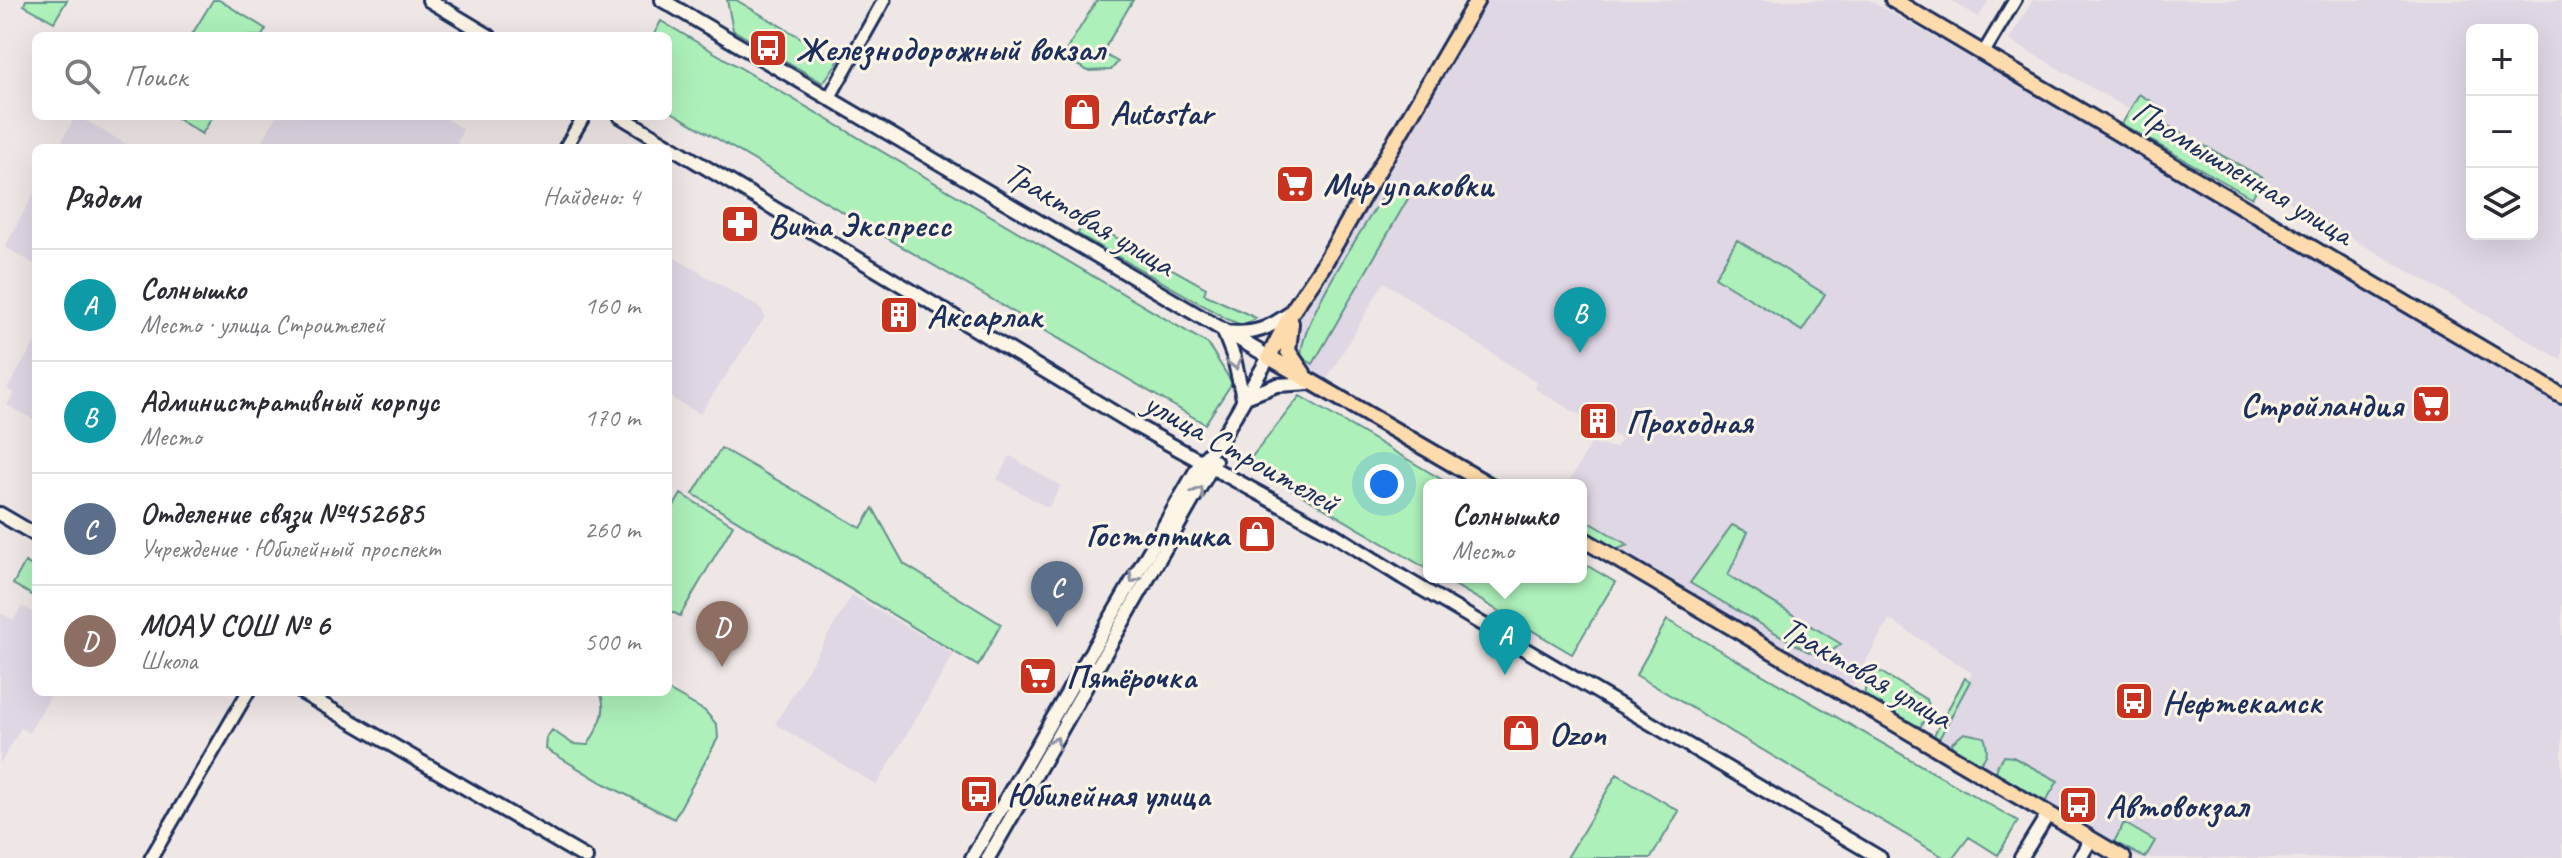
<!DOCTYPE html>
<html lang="ru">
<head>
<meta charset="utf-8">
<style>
  body { margin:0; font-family:Caveat,sans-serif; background:#f7f7f7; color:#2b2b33 }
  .controls { position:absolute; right:24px; top:24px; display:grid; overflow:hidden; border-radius:12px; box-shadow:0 8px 32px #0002 }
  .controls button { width:72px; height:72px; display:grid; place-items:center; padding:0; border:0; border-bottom:2px solid #e1e1e2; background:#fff; color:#2b2b33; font:40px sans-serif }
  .you { position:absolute; left:1384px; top:484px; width:28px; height:28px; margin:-20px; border:6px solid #fff; border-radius:50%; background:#1a73e8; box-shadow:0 0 0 12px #1a73e833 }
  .badge { display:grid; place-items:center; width:52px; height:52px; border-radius:50%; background:#0b8043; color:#fff; font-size:26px; font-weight:700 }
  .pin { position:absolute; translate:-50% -66px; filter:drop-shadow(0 2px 4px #0008) }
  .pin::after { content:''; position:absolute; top:42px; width:28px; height:24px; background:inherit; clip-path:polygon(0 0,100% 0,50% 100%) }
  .popup { position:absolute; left:1423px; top:479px; width:164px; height:104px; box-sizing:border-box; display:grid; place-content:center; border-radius:12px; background:#fff; filter:drop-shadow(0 2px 6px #0005); font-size:26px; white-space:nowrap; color:#7c7c81 }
  .popup b { font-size:30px; color:#2b2b33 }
  .popup::after { content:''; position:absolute; left:50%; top:100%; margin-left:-16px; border:16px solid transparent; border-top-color:#fff }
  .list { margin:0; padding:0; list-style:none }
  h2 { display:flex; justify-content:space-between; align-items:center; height:104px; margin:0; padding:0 32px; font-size:34px }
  h2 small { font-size:26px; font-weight:400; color:#7c7c81 }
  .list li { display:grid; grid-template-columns:52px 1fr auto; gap:24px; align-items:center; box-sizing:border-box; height:112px; padding:0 32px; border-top:2px solid #e1e1e2 }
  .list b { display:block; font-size:30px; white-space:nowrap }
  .list p { margin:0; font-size:26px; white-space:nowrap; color:#7c7c81 }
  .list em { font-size:26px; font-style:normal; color:#7c7c81 }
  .icon { flex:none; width:44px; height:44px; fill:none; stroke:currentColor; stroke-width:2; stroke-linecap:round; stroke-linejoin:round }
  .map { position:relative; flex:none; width:2562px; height:858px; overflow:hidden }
  .search { position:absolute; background:#fff; box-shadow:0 8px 32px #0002; left:32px; top:32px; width:640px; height:88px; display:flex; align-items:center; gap:20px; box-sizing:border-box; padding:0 28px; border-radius:12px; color:#7c7c81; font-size:30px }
  .panel { position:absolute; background:#fff; box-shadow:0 8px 32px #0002; left:32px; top:144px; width:640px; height:552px; border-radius:12px }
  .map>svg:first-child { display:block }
  .built { fill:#dfd7e4; fill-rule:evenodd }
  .green { fill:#adf0ba; stroke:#64908c; stroke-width:2 }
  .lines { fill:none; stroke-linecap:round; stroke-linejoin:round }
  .tertiary-casing { stroke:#1b2f5e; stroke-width:17 }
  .secondary-casing { stroke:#1b2f5e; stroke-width:18 }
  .primary-casing { stroke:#1b2f5e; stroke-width:20 }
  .tertiary { stroke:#fcf5e5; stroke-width:11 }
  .secondary { stroke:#fcf5e5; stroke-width:12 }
  .primary { stroke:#fedbac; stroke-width:14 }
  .oneway { stroke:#8c92a2 }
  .labels { text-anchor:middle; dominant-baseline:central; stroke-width:6; stroke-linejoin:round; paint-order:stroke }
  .poi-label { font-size:34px; font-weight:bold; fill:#1b2f5e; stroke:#fcf5e5; text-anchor:start }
  .street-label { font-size:34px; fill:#1b2f5e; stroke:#fcf5e5 }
</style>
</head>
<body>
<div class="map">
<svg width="2562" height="858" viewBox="0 0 2562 858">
  <rect width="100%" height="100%" fill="#efe7e5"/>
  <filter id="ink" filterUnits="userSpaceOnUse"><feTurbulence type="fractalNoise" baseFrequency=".0125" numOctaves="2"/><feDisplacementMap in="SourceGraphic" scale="16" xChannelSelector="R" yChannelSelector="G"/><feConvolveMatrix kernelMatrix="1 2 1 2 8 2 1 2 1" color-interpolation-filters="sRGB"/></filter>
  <g filter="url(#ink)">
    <path class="built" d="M 1484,0 L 1869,0 L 2255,220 L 2562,402 L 2562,858 L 2137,858 L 1935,741 L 1972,673 L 1889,619 L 1850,691 L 1581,531 L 1581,485 L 1567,485 L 1591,444 L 1616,448 L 1621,439 L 1535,389 L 1537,383 L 1384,282 L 1326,381 L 1303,368 L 1293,356 L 1296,324 Z
      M 1950,0 L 1989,0 L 1979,17 Z
      M 2033,0 L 2562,0 L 2562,360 L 2009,40 ZM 2472,30 L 2532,30 L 2532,234 L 2472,234 Z
      M 75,116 L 78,116 L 133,148 L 58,148 Z
      M 276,116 L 442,116 L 463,129 L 457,143 L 465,148 L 259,148 Z
      M 36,189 L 36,265 L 5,247 Z
      M 668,254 L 762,309 L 765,317 L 700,414 L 668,396 Z
      M 36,340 L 36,421 L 7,405 L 14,393 L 7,389 Z
      M 1010,456 L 1061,486 L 1048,508 L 997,479 Z
      M 852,595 L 954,654 L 877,785 L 775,724 Z
      M 22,606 L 36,614 L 36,692 L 53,692 L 29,733 L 21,728 L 0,764 L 0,613 L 14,620 Z"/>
    <path class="green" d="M 26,0 L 67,0 L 54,22 L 24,5 Z
      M 213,0 L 219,0 L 266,29 L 262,36 L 191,36 Z
      M 727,0 L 736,0 L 839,60 L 823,83 L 733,30 Z
      M 1097,0 L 1133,0 L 1102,53 L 1118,62 L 1111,70 L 1088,71 L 1062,57 Z
      M 661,21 L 1208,344 L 1232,383 L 1205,424 L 668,110 L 668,36 L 653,36 Z
      M 2139,94 L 2165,110 L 2159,121 L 2263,178 L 2252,198 L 2122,124 Z
      M 173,116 L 213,116 L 202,134 Z
      M 1391,183 L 1410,195 L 1313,364 L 1301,357 C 1301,317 1368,222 1391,183 Z
      M 1083,219 L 1206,288 L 1204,294 L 1256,318 L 1244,326 L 1229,320 L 1078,234 Z
      M 1737,240 L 1825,294 L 1802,331 L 1715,277 Z
      M 1300,396 L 1451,485 L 1429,485 L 1429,570 L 1247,463 Z
      M 721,448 L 861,528 L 873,508 L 904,564 L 1001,624 L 978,666 L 693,494 Z
      M 681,494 L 733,525 L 680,616 L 668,610 L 668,516 Z
      M 1581,517 L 1628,545 L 1618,549 L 1581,528 Z
      M 1732,525 L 1748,532 L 1728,575 L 1841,644 L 1824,657 L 1807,651 L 1690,583 Z
      M 25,562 L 36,568 L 36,595 L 34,596 L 13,584 Z
      M 1581,562 L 1615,582 L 1572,654 L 1441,577 L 1581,577 Z
      M 1667,620 L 2018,821 L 1998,855 L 1969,837 L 1953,858 L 1945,858 L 1636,675 Z
      M 1879,671 L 1927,700 L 1930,708 L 1921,726 L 1915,728 L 1865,698 C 1864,684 1866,677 1879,671 Z
      M 1965,678 L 1970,681 L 1939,739 L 1934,735 Z
      M 668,690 L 705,711 L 717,725 L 718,738 L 674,819 L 601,782 L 546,749 L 547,737 L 552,730 L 573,744 L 588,745 C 598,727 609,712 600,692 L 668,692 Z
      M 1964,733 L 1984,737 C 1989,750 1988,758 1976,767 L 1953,753 L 1952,743 Z
      M 2004,756 L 2013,757 L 2058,781 L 2045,802 L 2039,803 L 1995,777 L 1998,764 Z
      M 1617,774 L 1679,811 L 1651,858 L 1567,858 Z
      M 2124,823 L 2155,841 L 2145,858 L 2114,842 Z"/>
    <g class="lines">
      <g class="tertiary-casing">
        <path id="tertiary" d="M 1984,52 L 2015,0
          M 829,98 L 884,0
          M 565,148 L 584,116
          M 151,858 L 248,692"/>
      </g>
      <g class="secondary-casing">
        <path id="secondary" d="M 429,0 L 489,36
          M 662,0 L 1269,357 L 1220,441 L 1201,462 L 972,858
          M 620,116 L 1135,425 L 1335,535 L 1402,577 L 1880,858
          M 1243,398 L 1234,358 L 1224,332 C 1256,335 1268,329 1293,311
          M 1243,398 L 1277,385 L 1311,383
          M 0,514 L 36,535
          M 301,692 L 586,858
          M 988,858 L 1215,461
          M 2021,858 L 2048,814
          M 2080,858 L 2091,839"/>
      </g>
      <g class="primary-casing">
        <path id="primary" d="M 1477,0 L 1322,267 L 1293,310 L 1269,357 L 1489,485
          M 1893,0 L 2562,396
          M 1291,323 L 1288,351 L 1303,373
          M 1581,538 L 2123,858"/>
      </g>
      <use href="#tertiary" class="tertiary"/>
      <use href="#secondary" class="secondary"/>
      <use href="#primary" class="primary"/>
    </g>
    <defs><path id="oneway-chevron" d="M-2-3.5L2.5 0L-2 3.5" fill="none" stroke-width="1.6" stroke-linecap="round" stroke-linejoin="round" transform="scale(2)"/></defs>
    <g class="oneway">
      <use href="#oneway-chevron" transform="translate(1235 364) rotate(74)"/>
      <use href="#oneway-chevron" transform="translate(1199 492) rotate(-60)"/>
      <use href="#oneway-chevron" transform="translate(1134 578) rotate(120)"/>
      <use href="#oneway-chevron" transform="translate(1055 742) rotate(-60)"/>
    </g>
  </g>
  <defs>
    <g id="bus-square" transform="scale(2)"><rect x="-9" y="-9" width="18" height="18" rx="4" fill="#c8321e" stroke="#fcf5e5"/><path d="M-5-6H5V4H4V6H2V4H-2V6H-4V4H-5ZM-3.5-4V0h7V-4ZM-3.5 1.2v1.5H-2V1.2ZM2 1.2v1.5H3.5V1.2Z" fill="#fff"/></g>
    <g id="shop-square" transform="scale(2)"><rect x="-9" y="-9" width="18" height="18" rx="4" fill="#c8321e" stroke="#fcf5e5"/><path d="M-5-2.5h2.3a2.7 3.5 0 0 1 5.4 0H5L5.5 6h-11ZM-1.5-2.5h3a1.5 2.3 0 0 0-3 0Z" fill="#fff"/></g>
    <g id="supermarket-square" transform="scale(2)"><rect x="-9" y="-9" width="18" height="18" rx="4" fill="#c8321e" stroke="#fcf5e5"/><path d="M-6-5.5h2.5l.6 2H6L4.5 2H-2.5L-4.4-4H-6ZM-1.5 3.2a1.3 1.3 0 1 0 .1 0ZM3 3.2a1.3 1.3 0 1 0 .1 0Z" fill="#fff"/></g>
    <g id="pharmacy-square" transform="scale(2)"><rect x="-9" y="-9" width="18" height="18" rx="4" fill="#c8321e" stroke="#fcf5e5"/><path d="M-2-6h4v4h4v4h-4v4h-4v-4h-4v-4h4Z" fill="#fff"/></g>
    <g id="building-square" transform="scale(2)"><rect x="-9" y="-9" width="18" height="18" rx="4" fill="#c8321e" stroke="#fcf5e5"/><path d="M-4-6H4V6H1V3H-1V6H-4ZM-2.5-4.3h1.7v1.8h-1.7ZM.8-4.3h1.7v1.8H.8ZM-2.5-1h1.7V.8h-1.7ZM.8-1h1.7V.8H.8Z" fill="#fff"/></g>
  </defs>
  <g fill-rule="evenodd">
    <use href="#bus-square" x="768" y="48"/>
    <use href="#shop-square" x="1082" y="112"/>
    <use href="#supermarket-square" x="1295" y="184"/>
    <use href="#pharmacy-square" x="740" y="224"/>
    <use href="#building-square" x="899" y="315"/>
    <use href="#supermarket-square" x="2431" y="404"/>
    <use href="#building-square" x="1598" y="421"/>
    <use href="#shop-square" x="1257" y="534"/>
    <use href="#supermarket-square" x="1038" y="676"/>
    <use href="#bus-square" x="2134" y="701"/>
    <use href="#shop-square" x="1521" y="733"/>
    <use href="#bus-square" x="979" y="794"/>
    <use href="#bus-square" x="2078" y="805"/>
  </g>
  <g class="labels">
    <g class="poi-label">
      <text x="796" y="48">Железнодорожный вокзал</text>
      <text x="1110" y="112">Autostar</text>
      <text x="1323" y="184">Мир упаковки</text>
      <text x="768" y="224">Вита Экспресс</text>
      <text x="927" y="315">Аксарлак</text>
      <text x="2403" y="404" text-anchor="end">Стройландия</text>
      <text x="1626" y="421">Проходная</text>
      <text x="1229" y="534" text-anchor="end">Гостоптика</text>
      <text x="1066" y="676">Пятёрочка</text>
      <text x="2162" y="701">Нефтекамск</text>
      <text x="1549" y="733">Ozon</text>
      <text x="1007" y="794">Юбилейная улица</text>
      <text x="2106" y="805">Автовокзал</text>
    </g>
    <g class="street-label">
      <text transform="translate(2243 172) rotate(31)">Промышленная улица</text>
      <text transform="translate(1090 218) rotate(31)">Трактовая улица</text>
      <text transform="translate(1242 452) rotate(29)">улица Строителей</text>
      <text transform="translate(1867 672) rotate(30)">Трактовая улица</text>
    </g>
  </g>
</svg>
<div class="controls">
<button>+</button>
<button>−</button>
<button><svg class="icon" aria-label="layers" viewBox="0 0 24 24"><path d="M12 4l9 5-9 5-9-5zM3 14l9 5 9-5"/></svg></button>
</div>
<div class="you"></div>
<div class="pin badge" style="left:1505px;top:675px;background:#0f9aa8">A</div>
<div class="popup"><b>Солнышко</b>Место</div>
<div class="pin badge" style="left:1580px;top:353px;background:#0f9aa8">B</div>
<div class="pin badge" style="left:1057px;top:627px;background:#5c6f8a">C</div>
<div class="pin badge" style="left:722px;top:667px;background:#8d6e63">D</div>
<div class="search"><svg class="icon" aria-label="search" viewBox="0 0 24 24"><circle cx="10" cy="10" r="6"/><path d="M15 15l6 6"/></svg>Поиск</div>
<section class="panel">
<h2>Рядом<small>Найдено: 4</small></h2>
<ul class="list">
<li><span class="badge" style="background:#0f9aa8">A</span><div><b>Солнышко</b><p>Место · улица Строителей</p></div><em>160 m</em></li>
<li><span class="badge" style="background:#0f9aa8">B</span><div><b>Административный корпус</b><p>Место</p></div><em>170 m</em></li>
<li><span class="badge" style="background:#5c6f8a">C</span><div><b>Отделение связи №452685</b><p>Учреждение · Юбилейный проспект</p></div><em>260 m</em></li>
<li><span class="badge" style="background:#8d6e63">D</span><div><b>МОАУ СОШ № 6</b><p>Школа</p></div><em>500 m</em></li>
</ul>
</section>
</div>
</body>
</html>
